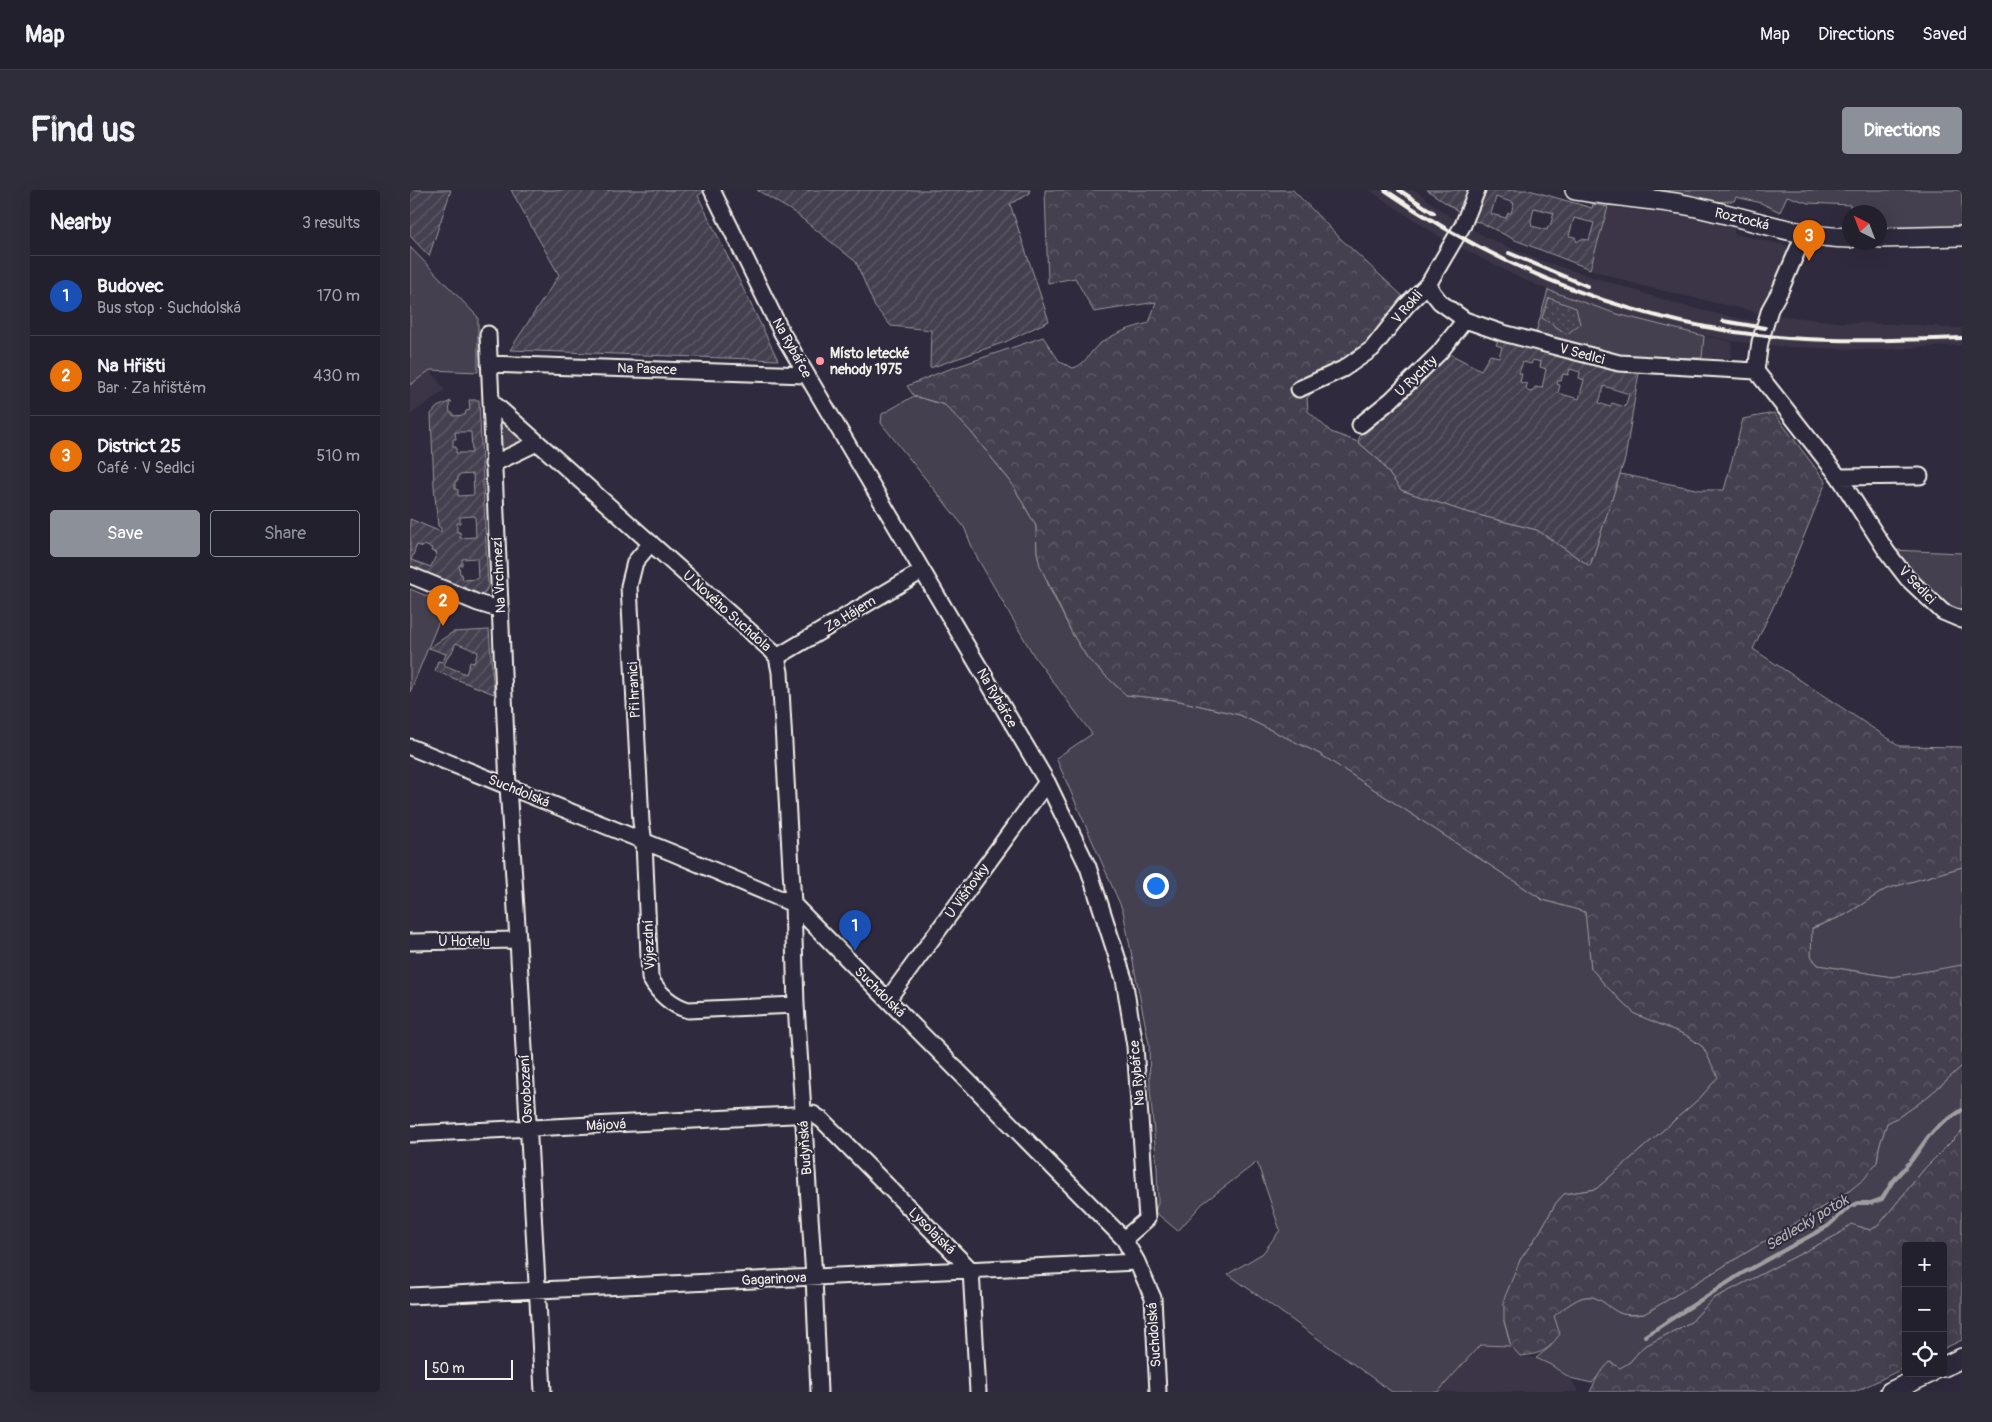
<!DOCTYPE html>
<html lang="en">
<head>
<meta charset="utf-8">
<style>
  body { margin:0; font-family:Pangolin,sans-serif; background:#2f2d3a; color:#f1f3f6 }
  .controls { position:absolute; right:15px; bottom:15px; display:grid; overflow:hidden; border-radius:5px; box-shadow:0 5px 20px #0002 }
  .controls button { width:45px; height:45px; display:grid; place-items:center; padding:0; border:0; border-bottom:1px solid #403e4a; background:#23202e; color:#f1f3f6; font:25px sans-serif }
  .compass { position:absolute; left:1432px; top:15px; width:45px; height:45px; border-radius:50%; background:#23202e; box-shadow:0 5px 20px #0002; rotate:318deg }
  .scale { position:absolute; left:15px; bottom:12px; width:88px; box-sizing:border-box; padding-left:5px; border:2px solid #f4f1e8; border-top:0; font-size:14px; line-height:18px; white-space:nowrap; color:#f4f1e8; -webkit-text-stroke:4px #2f2a3d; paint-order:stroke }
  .you { position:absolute; left:745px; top:695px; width:18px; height:18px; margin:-12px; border:4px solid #fff; border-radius:50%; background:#1a73e8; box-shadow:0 0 0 8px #1a73e833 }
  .badge { display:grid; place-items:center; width:32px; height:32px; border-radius:50%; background:#8c9099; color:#fff; font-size:16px; font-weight:700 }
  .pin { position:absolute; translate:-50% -41px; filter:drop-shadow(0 1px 2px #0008) }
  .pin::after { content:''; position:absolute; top:26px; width:18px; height:15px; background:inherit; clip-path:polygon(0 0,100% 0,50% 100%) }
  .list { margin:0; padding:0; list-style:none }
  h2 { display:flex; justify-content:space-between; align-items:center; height:65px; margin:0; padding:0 20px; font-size:21px }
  h2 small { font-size:16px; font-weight:400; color:#a3a3aa }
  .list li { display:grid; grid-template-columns:32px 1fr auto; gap:15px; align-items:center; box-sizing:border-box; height:80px; padding:0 20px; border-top:1px solid #403e4a }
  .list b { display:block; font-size:19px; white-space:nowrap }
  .list p { margin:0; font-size:16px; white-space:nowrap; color:#a3a3aa }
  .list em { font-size:16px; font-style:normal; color:#a3a3aa }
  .actions { display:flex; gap:10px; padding:15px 20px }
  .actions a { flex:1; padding:11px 0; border:1px solid #8c9099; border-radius:5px; text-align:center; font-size:18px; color:#8c9099 }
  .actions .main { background:#8c9099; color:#fff }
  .icon { flex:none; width:28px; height:28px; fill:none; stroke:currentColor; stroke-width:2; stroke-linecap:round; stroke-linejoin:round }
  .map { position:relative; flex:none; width:1552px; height:1202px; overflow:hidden; border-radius:5px }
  header { display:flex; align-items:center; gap:30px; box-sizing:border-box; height:70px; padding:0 25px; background:#23202e; border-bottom:1px solid #403e4a }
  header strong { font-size:24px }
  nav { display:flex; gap:28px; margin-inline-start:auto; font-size:18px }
  .intro { display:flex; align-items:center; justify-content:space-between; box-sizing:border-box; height:120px; padding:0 30px }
  h1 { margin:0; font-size:35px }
  .button { padding:12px 22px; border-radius:5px; background:#8c9099; color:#fff; font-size:18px; font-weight:700 }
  main { display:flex; gap:30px; padding:0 30px }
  aside { flex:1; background:#23202e; border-radius:5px; box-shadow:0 5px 20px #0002 }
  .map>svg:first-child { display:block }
  .built { fill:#3b3647 }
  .grass { fill:#454050; stroke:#9c989c }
  .forest { fill:url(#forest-crowns); stroke:#9c989c }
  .park { fill:url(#park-dots); stroke:#9c989c }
  .garden { fill:url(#garden-furrows); stroke:#9c989c; fill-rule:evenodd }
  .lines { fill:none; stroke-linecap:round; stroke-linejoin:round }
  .stream { stroke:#a19ea0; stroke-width:4 }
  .minor-casing { stroke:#f4f1e8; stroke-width:19 }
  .major-casing { stroke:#f4f1e8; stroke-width:22 }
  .minor { stroke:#2f2a3d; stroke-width:15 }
  .major { stroke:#2f2a3d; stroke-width:19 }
  .rail { stroke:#f4f1e8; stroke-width:4 }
  .poi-dot { fill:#ff9aa2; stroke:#2f2a3d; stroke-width:2 }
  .labels { text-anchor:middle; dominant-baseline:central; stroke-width:4; stroke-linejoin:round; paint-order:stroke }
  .street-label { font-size:14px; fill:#f4f1e8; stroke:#2f2a3d }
  .poi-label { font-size:14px; font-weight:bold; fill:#f4f1e8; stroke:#2f2a3d; text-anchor:start }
  .water-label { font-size:15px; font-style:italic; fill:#b6b2b2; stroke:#2f2a3d }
</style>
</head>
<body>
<header>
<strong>Map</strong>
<nav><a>Map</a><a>Directions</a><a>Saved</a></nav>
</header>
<div class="intro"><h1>Find us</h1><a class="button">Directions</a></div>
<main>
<aside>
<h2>Nearby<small>3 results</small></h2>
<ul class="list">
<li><span class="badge" style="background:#1a4fb4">1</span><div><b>Budovec</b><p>Bus stop · Suchdolská</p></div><em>170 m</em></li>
<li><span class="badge" style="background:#e8710a">2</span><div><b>Na Hřišti</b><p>Bar · Za hřištěm</p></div><em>430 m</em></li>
<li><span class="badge" style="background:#e8710a">3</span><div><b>District 25</b><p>Café · V Sedlci</p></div><em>510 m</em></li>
</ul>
<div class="actions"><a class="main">Save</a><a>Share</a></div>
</aside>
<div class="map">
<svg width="1552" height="1202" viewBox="0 0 1552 1202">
  <defs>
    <pattern id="forest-crowns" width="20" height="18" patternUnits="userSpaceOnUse" patternTransform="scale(1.25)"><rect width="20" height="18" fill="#454050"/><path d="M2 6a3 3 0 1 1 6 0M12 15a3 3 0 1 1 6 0" fill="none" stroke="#605c69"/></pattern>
    <pattern id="park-dots" width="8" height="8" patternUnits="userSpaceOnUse" patternTransform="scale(1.25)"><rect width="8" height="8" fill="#454050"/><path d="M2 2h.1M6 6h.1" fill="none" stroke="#605c69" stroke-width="1.8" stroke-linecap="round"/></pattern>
    <pattern id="garden-furrows" width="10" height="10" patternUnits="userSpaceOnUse" patternTransform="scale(1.25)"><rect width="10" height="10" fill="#454050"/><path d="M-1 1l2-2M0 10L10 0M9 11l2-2" fill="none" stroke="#605c69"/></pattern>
  </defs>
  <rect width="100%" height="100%" fill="#2f2a3d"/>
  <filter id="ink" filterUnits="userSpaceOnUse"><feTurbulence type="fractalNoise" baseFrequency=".02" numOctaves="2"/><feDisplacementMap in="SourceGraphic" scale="10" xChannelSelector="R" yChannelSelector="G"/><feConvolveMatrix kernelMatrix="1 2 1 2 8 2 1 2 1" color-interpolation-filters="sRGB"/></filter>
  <g filter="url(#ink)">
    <path class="built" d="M 959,0 L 1005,0 L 1041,28 L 1076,47 L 1126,69 L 1274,116 L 1331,129 L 1364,133 L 1366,125 L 1427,132 L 1530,136 L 1530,138 L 1552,138 L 1552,155 L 1465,160 L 1378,157 L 1328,152 L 1241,134 L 1157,108 L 1110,88 L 1030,47 Z
      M 1198,17 L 1270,25 L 1324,36 L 1324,44 L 1375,55 L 1378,57 L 1380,62 L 1349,123 L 1225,94 L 1180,79 Z
      M 1294,146 L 1322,152 L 1321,168 L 1292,168 Z
      M 20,180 L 35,200 L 0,225 L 0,195 Z
      M 1070,1155 L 1101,1156 L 1110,1166 L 1126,1168 L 1141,1175 L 1160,1188 L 1169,1202 L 1028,1202 Z"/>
    <path class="grass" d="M 1220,0 L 1552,0 L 1552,37 L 1470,40 L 1470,22 L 1456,22 L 1455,21 L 1441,22 L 1440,15 L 1398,13 L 1377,6 L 1370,22 L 1351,13 L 1326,7 L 1324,11 L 1298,12 Z
      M 0,57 L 68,127 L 68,182 L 20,180 L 0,195 Z
      M 1138,100 L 1207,124 L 1294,146 L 1292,168 L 1216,166 L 1125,146 Z
      M 504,206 L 535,215 L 561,242 L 601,292 L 626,336 L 627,362 L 639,397 L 663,445 L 678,469 L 716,505 L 765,510 L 830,525 L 910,564 L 1133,710 L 1176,722 L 1181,778 L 1196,796 L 1225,824 L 1276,845 L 1293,857 L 1309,887 L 1291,907 L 1186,999 L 1154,1004 L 1146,1013 L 1129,1043 L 1110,1070 L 1094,1131 L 1101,1156 L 1070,1155 L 1028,1202 L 982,1202 L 818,1084 L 853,1063 L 870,1040 L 847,972 L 792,1014 L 768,1041 L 745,1022 L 748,1012 L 747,978 L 740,899 L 739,854 L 713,721 L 646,568 L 682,544 L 624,466 L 565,364 L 554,337 L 471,233 L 472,224 Z
      M 89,230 L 92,230 L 112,248 L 111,255 L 91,264 Z
      M 1482,360 L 1552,363 L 1552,422 L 1537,416 L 1535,419 Z
      M 0,399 L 36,414 L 0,502 Z
      M 1552,677 L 1552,776 L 1482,787 L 1408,775 L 1401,766 L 1401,739 L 1435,725 L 1476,699 Z
      M 1552,876 L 1552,941 L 1515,978 L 1468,1036 L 1460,1040 L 1441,1035 L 1427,1045 L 1303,1109 L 1281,1132 L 1233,1157 L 1220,1172 L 1210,1179 L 1200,1172 L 1182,1193 L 1160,1188 L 1141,1175 L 1126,1168 L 1141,1156 L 1143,1126 C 1152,1120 1161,1112 1171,1108 C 1188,1102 1197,1118 1210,1123 C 1218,1126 1226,1125 1234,1124 L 1439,1001 L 1467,972 L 1469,957 L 1477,933 C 1506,919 1529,897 1552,876 Z"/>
    <path class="forest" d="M 635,0 L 883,0 L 931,49 L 997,110 L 952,164 L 926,178 L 897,208 L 898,221 L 921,242 L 948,252 L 970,271 L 991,300 L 1053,321 L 1127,340 L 1180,376 L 1210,284 L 1291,300 L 1314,300 L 1333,229 L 1364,223 L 1416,292 L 1377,388 L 1343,459 L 1490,556 L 1552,557 L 1552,677 L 1476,699 L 1435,725 L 1402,738 L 1401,766 L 1408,775 L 1482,787 L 1552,775 L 1552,876 C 1529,897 1506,919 1477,933 L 1469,957 L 1467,972 L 1454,989 L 1439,1001 L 1234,1124 C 1227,1124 1217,1126 1210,1123 C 1197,1118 1188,1102 1171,1108 C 1161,1112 1152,1120 1144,1126 L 1150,1144 C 1137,1161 1132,1164 1110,1166 L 1101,1156 L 1094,1131 L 1094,1109 L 1110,1070 L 1129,1043 L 1146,1013 L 1154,1004 L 1186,999 L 1291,907 L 1308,887 L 1293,857 L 1276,845 L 1225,824 L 1196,796 L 1181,778 L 1175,722 L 1133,710 L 910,564 L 830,525 L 765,510 L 716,505 L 678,469 L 663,445 L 630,376 L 627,362 L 626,336 L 601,292 L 561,242 L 535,215 L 504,206 L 497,196 L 531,182 L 633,147 L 650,172 L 663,178 C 675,175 679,163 688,155 C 704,143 720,138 739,133 L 746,112 L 684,122 L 665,88 L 638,93 Z
      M 1552,941 L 1552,1150 L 1533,1159 L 1533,1056 L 1496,1056 L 1496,1177 L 1445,1202 L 1180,1202 L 1189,1184 L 1200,1172 L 1210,1178 L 1220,1172 L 1233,1157 L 1281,1132 L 1303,1109 L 1427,1045 L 1441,1034 L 1460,1040 L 1468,1036 L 1515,978 Z"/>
    <path class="park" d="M 1139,108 L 1166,118 L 1170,134 L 1157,144 L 1132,128 Z"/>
    <path class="garden" d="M 0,0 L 41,0 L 19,66 L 0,46 Z
      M 101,0 L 295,0 L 288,6 L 368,170 L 100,160 L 149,85 Z
      M 347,0 L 620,0 L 619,4 L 600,14 L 639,131 L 595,152 L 520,178 L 521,140 L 481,136 L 465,117 L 446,72 L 385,23 Z
      M 1017,0 L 1058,0 L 1049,22 Z
      M 1074,0 L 1119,0 L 1182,18 L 1183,14 L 1198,17 L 1180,79 L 1105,50 L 1070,32 L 1060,31 ZM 1086,7 L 1104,13 L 1101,23 L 1098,23 L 1096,28 L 1081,24 ZM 1124,18 L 1144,23 L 1140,36 L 1138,36 L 1137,40 L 1122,36 L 1121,31 ZM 1164,28 L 1184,33 L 1179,50 L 1171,49 L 1167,52 L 1165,47 L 1159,46 Z
      M 1088,150 L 1210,181 L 1229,182 L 1215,269 L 1180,376 L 1127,340 L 1053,321 L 991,300 L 970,271 L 948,252 L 952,238 L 1034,161 L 1071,180 L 1080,165 L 1089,167 L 1092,157 L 1086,155 ZM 1123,170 L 1131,172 L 1130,177 L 1136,179 L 1132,198 L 1125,197 L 1123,201 L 1119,202 L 1116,199 L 1117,194 L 1110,192 L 1112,184 L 1109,183 L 1113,172 L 1121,174 ZM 1160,179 L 1170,182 L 1169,188 L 1174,190 L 1169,209 L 1148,203 L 1150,195 L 1147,194 L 1148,191 L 1151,191 L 1153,184 L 1158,185 ZM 1194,196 L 1219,204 L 1215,217 L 1202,213 L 1200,217 L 1189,213 Z
      M 59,210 L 69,210 L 78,396 L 75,403 L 69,406 L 0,379 L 0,329 L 31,342 L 31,338 L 28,336 L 24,296 L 21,224 L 27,217 L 41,211 L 42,212 L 39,213 L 40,223 L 43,223 L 43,226 L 55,225 L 56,221 L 60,220 ZM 45,242 L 61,242 L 62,263 L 46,263 L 46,257 L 43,257 L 43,249 L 46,249 ZM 63,284 L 64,305 L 48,306 L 48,300 L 45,299 L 45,291 L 48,291 L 48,285 ZM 65,326 L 66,347 L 50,348 L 50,342 L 47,342 L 47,333 L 50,333 L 50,327 ZM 7,355 L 13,357 L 14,355 L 22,358 L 21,361 L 27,363 L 21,377 L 1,370 ZM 67,368 L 68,389 L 53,390 L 52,384 L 50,384 L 49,375 L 52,375 L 52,369 Z
      M 79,440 L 84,504 L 25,481 L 28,471 L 33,472 L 36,464 L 19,458 L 43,442 ZM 46,453 L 68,462 L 64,473 L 60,472 L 56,484 L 34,475 L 39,464 L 41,464 Z"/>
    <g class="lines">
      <path class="stream" d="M 1235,1146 L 1331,1084 L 1418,1036 L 1438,1018 L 1448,1013 L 1461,1013 L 1472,1009 L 1483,991 L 1501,971 L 1518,947 L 1527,937 L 1552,920"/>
      <g class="minor-casing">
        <path id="minor" d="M 302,0 L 372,143 L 637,592 L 678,677 L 714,789 L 725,856 L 737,1029 L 714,1049
          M 1019,93 L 1022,102 L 1030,112 L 1055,130 L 1093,143 L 1209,173 L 1346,181 L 1429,287 L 1477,362 L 1497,388 L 1533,422 L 1552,430
          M 78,144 L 98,596 L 108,750 L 133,1202
          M 79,174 L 396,185
          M 1346,181 L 1350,152 L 1360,119 L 1370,101 L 1394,45
          M 889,199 L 933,179 L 962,159 L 996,116 L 1019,93 L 1053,35 L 1067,0
          M 81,211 L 363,462 L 367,467 L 370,482 L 383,714 L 386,815 L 404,1087 L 409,1202
          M 950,235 L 981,210 L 1029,163 L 1055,130
          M 83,274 L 127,253
          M 1429,287 L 1510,286
          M 241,353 L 225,372 L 219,396 L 231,632 L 234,652 L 240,788 C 249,804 261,815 278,820 L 386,815
          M 0,385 L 68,413 L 91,420
          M 367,467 L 512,381
          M 0,557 L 263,663 L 383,714 L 714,1049 L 727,1072 L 743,1108 L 748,1202
          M 0,752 L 108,750
          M 478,809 L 637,592
          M 0,944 L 403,924 L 412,930 L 561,1080 L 568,1202
          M 0,1106 L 727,1072"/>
      </g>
      <g class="major-casing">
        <path id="major" d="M 1165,0 C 1200,6 1236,8 1271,14 C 1328,24 1382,47 1440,48
          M 1470,48 L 1552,46
          M 1533,1177 L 1552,1168
          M 1480,1202 L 1520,1183"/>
      </g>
      <use href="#minor" class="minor"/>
      <use href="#major" class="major"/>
      <path class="rail" d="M 975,0 C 1093,82 1234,137 1378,148 C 1436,152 1494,150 1552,148
        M 989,0 L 1024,23
        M 1099,63 L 1177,96
        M 1313,131 L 1355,138"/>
    </g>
  </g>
  <circle class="poi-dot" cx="410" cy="171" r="5"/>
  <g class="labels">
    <g class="street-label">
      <text transform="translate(1332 29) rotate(14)">Roztocká</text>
      <text transform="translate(997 117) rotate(-49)">V Rokli</text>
      <text transform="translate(382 158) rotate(61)">Na Rybářce</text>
      <text transform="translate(1172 164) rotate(15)">V Sedlci</text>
      <text transform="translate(237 179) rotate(2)">Na Pasece</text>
      <text transform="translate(1006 186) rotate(-44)">U Rychty</text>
      <text transform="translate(89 385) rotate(-93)">Na Vrchmezí</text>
      <text transform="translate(1507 395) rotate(46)">V Sedlci</text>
      <text transform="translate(317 421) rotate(42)">U Nového Suchdola</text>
      <text transform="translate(440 424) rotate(-31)">Za Hájem</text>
      <text transform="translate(224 500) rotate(-93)">Při hranici</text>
      <text transform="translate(587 508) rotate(60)">Na Rybářce</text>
      <text transform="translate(109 601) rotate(22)">Suchdolská</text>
      <text transform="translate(557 701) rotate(-54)">U Višňovky</text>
      <text x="54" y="751">U Hotelu</text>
      <text transform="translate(239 755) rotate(-92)">Výjezdní</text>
      <text transform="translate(470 802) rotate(45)">Suchdolská</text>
      <text transform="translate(727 883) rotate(-95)">Na Rybářce</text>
      <text transform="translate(116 899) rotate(-93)">Osvobození</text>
      <text transform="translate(196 935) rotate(-3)">Májová</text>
      <text transform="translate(395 958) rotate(-94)">Budyňská</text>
      <text transform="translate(522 1041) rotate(45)">Lysolajská</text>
      <text transform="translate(364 1089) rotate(-3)">Gagarinova</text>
      <text transform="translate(744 1145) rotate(-94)">Suchdolská</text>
    </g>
    <g class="poi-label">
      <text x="420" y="163">Místo letecké<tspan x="420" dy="16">nehody 1975</tspan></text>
    </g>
    <g class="water-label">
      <text transform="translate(1397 1033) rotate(-31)">Sedlecký potok</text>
    </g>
  </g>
</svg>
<div class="controls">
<button>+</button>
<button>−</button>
<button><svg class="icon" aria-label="locate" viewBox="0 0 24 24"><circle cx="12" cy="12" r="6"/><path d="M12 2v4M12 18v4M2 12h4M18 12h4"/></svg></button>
</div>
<svg class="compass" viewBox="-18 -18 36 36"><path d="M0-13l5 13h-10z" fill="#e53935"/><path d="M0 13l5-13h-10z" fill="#a3a3aa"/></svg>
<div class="scale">50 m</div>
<div class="you"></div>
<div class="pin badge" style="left:445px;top:761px;background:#1a4fb4">1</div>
<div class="pin badge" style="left:33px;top:436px;background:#e8710a">2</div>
<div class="pin badge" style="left:1399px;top:71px;background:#e8710a">3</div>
</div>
</main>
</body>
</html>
